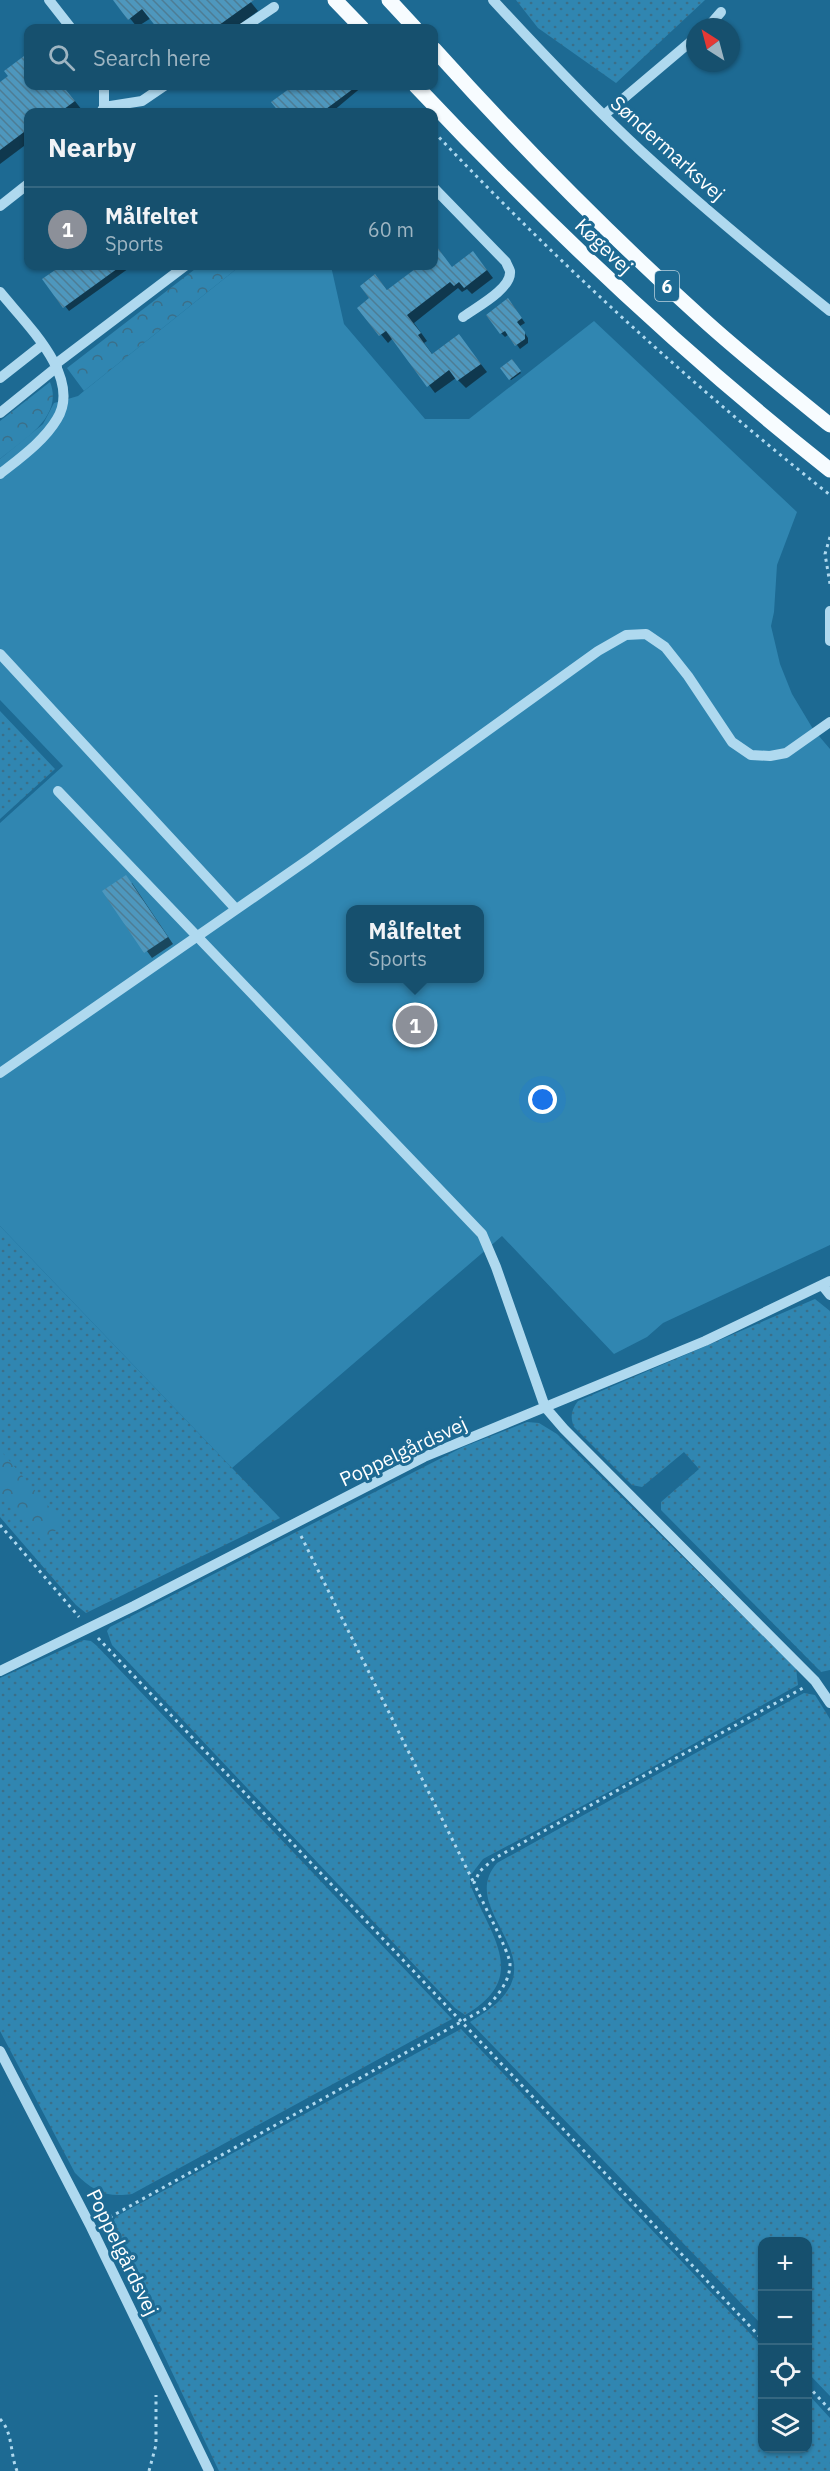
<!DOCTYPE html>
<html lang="en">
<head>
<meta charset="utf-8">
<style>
  body { margin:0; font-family:"IBM Plex Sans",sans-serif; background:#235a76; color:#f1f3f6 }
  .controls { position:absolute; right:18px; bottom:18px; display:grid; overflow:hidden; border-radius:12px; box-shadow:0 2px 4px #0004 }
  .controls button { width:54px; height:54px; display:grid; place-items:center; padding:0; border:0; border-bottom:2px solid #356781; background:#16506e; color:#f1f3f6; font:30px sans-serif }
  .compass { position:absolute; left:686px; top:18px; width:54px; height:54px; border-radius:50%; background:#16506e; box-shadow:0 2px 4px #0004; rotate:324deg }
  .you { position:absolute; left:543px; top:1100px; width:21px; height:21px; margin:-15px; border:4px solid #fff; border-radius:50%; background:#1a73e8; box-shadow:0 0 0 9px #1a73e833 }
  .badge { display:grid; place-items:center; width:39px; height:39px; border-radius:50%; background:#8c9099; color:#fff; font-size:20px; font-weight:700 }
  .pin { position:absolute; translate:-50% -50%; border:3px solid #fff; box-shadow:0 2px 6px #0006 }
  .popup { position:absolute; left:346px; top:905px; width:138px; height:78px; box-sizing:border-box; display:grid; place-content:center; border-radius:12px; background:#16506e; filter:drop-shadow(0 2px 4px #0005); font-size:20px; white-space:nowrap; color:#9eb5c2 }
  .popup b { font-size:22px; color:#f1f3f6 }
  .popup::after { content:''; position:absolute; left:50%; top:100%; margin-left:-12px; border:12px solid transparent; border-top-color:#16506e }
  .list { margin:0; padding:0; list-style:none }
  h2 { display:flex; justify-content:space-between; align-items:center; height:78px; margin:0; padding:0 24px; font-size:26px }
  h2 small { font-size:20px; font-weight:400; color:#9eb5c2 }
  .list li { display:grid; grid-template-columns:39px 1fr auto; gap:18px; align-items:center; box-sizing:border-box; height:84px; padding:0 24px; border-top:2px solid #356781 }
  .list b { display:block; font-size:22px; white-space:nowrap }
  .list p { margin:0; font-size:20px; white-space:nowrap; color:#9eb5c2 }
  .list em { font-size:20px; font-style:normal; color:#9eb5c2 }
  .icon { flex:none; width:33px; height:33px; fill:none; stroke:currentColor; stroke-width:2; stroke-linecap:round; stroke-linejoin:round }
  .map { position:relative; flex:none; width:830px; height:2471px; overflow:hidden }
  .search { position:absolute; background:#16506e; box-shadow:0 2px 4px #0004; left:24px; top:24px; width:414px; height:66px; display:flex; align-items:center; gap:15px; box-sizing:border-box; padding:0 21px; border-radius:12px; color:#9eb5c2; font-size:22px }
  .panel { position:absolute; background:#16506e; box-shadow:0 2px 4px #0004; left:24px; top:108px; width:414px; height:162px; border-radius:12px }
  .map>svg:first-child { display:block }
  .grass { fill:url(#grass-dots) }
  .forest { fill:url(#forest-crowns) }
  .green { fill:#3086b1; fill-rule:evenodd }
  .shadow { fill:#0007 }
  .building { fill:url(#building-back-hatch) }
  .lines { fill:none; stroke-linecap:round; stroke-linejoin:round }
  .path { stroke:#afd9ef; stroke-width:3; stroke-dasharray:3 4.5; stroke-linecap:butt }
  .minor { stroke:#afd9ef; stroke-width:10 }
  .major { stroke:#f7fcff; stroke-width:15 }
  .labels { text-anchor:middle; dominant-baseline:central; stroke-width:6; stroke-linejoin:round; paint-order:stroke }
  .shield { fill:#1d6a93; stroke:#bbd2df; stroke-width:1.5 }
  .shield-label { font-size:18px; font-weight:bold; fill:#fff }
  .street-label { font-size:20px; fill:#fff; stroke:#1d6a93 }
</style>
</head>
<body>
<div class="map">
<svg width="830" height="2471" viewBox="0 0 830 2471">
  <defs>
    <pattern id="grass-dots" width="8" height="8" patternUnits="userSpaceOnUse" patternTransform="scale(1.5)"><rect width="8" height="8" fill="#3086b1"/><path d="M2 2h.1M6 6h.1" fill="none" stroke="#3b6f89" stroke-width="1.8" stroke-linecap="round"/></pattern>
    <pattern id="forest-crowns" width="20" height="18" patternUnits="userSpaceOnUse" patternTransform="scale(1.5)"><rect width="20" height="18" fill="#3086b1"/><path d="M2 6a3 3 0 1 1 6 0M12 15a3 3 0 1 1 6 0" fill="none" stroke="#3b6f89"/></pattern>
    <pattern id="building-back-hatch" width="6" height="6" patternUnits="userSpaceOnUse" patternTransform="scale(1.5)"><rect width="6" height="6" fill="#4e97bd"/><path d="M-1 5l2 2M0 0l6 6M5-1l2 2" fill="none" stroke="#4d7d95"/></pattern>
  </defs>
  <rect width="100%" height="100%" fill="#1d6a93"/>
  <path class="grass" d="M 516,0 L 705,0 L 616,83 L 538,28 Z
    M 0,711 L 55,769 L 0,819 Z
    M 0,1226 L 280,1518 L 86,1613 L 76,1605 L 0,1517 Z
    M 815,1299 L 830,1311 L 830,1670 L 821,1672 L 661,1510 L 661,1502 L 699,1469 L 684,1452 L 642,1487 L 632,1485 L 574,1427 C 570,1417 571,1410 578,1401 Z
    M 527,1422 L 539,1423 L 557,1434 L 796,1668 L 798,1685 L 612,1790 L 483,1859 L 470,1876 L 470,1884 C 490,1936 531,1977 465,2015 L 455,2008 L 112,1645 L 107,1631 L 110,1627 L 463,1447 Z
    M 84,1640 L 91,1641 L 97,1646 L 452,2019 L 132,2194 C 106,2198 93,2191 75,2173 L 0,2031 L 0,1678 Z
    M 804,1693 L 815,1695 L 830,1719 L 830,2396 L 808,2373 L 808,2242 L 762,2242 L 762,2325 L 470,2022 C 479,2016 489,2010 497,2003 C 551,1953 457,1909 497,1863 Z
    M 461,2029 L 762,2346 L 762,2448 L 808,2448 L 808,2394 L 830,2418 L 830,2471 L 219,2471 L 112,2246 L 108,2227 L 117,2216 Z"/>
  <path class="forest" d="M 199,266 L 240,266 L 84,391 L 67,368 Z
    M 50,382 C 64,417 23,440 0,459 L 0,421 Z
    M 0,1450 L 64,1524 L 42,1541 L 0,1492 Z"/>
  <path class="green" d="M 240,266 L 331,266 L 344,324 L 425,419 L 469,419 L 594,321 L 797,512 L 777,565 L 774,612 L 771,626 L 780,664 L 792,694 L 813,729 L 830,749 L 830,1245 L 663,1323 L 647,1337 L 614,1354 L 502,1236 L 232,1468 L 0,1226 L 0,823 L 63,766 L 0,700 L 0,459 L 43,424 L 54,403 L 78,396 L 84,391 ZM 350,910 L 480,910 L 480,978 L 350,978 Z"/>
  <path class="shadow" d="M 115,0 L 249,0 L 258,11 L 235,28 L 159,28 L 151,18 L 137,27 Z
    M 28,55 L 28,86 L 63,86 L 82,110 L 79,112 L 28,112 L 28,143 L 0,164 L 0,84 L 10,76 L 6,71 Z
    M 285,86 L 363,86 L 332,112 L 280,112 L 273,103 L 289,91 Z
    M 439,252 L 453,269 L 480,261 L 493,278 L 472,294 L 467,289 L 462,292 L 458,288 L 414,323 L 427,341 L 424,343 L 433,355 L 459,336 L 487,372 L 466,388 L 456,378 L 435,393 L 393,338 L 388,343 L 359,308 L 371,298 L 375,276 L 388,291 L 422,266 L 434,266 L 434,257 Z
    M 54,266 L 132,266 L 69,311 L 44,280 L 58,270 Z
    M 512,304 L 525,323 L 520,326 L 528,338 L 528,343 L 520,349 L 509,334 L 505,337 L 501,333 Z
    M 512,361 L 521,373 L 511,380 L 502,368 Z
    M 132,883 L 173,944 L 152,958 L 104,892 Z"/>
  <path class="building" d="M 113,0 L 254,0 L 215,28 L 157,28 L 142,9 L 128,20 Z
    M 28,53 L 28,86 L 63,86 L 75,101 L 60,112 L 28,112 L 28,129 L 0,150 L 0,82 L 8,76 L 4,71 Z
    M 293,86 L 357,86 L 322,112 L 279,112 L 271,102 Z
    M 434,243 L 452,267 L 473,251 L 487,270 L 464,288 L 459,282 L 454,286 L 450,282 L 407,315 L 421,333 L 418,335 L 432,354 L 459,334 L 481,364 L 457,381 L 449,370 L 427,387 L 386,331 L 379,336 L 357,308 L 369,298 L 360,286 L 375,274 L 387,290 L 419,266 L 434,266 Z
    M 61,266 L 121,266 L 63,308 L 42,279 Z
    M 508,298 L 522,318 L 517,322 L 525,332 L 525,339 L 515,346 L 505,331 L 500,334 L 486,315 Z
    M 512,359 L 521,371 L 509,380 L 500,368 Z
    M 126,875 L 168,937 L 144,953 L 102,891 Z"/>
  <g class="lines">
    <path class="path" d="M 434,132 C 557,262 689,383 830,495
      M 830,537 L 825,554 L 830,584
      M 0,1525 L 79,1617
      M 301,1536 L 474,1883
      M 98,1638 L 762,2339
      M 103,2221 L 486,2008 C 497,1996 510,1982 510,1964 C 510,1953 480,1898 474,1883 L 480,1871 L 495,1858 L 803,1688
      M 808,2386 L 830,2410
      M 0,2419 C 13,2432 10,2454 17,2471
      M 149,2471 L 156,2445 L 156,2395"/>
    <path class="minor" d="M 49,0 L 71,28
      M 493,0 C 541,52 589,103 641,151 C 702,207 765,259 830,311
      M 708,27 L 721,12
      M 243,28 L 274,7
      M 104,107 L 142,101 L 164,86
      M 101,112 L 104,107 L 104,86
      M 604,115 L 695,38
      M 434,188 L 506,262 C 507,265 509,268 510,271 C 512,289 475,308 463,317
      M 0,206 L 28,184
      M 0,292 C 25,323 83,377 57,419 C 44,441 20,458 0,474
      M 57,363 L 185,266
      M 0,378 L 42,345
      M 0,413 L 57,367
      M 830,611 L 830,641
      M 0,654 L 236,909
      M 58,791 L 482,1234 L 496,1267 L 545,1407 L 564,1429 L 815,1681 L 830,1703
      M 0,1073 L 309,859 L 598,651 L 626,635 L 646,634 L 665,647 L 688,676 L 732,742 L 751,755 L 770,756 L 786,753 L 830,722
      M 822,1285 L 830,1295
      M 0,1671 L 134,1606 L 424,1457 L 705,1341 L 830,1281
      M 0,2051 L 91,2227 L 209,2471"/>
    <path class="major" d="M 335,0 L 362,28
      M 389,0 L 415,28
      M 434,49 C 516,140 602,228 694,311 C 737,351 784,388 830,425
      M 416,86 C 545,223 682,353 830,470"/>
  </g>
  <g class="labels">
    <rect class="shield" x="655" y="271" width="24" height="30" rx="4.5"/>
    <g class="shield-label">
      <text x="667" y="286">6</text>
    </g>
    <g class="street-label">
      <text transform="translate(668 148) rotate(42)">Søndermarksvej</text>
      <text transform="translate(604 246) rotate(44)">Køgevej</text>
      <text transform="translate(403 1451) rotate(-25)">Poppelgårdsvej</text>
      <text transform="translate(123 2252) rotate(64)">Poppelgårdsvej</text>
    </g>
  </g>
</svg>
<div class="controls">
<button>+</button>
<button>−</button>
<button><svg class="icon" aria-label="locate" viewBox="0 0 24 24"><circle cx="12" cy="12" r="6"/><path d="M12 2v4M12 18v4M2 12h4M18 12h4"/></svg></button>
<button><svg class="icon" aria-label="layers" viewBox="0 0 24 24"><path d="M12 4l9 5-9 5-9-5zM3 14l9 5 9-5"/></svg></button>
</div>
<svg class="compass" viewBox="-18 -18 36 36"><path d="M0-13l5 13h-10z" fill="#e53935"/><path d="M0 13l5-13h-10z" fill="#9eb5c2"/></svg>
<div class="you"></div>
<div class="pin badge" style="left:415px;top:1025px">1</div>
<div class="popup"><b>Målfeltet</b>Sports</div>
<div class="search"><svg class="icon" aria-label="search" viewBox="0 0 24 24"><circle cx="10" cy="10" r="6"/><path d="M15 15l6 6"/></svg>Search here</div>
<section class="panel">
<h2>Nearby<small></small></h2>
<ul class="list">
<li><span class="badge">1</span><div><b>Målfeltet</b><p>Sports</p></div><em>60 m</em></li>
</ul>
</section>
</div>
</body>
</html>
